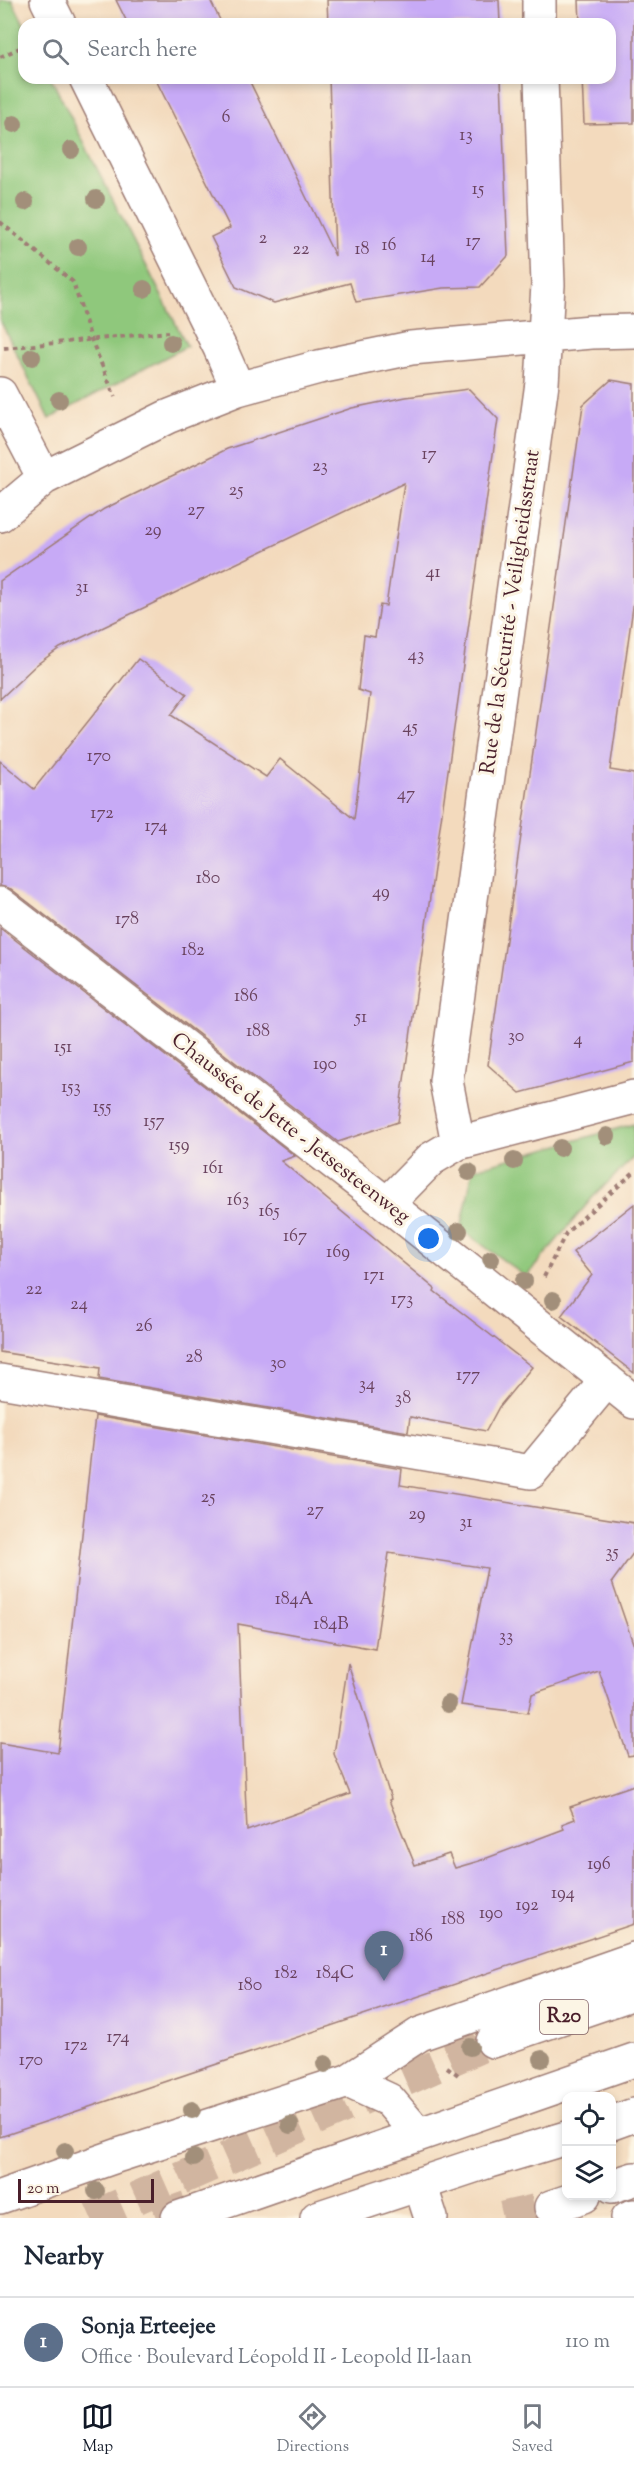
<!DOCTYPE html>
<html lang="en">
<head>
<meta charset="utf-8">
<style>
  body { margin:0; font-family:"Sorts Mill Goudy",serif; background:#f6f6f7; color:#1f2937 }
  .controls { position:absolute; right:18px; bottom:18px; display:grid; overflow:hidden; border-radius:12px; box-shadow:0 3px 9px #0003 }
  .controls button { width:54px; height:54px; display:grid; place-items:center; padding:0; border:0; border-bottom:2px solid #e0e1e3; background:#fff; color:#1f2937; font:30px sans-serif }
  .scale { position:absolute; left:18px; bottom:15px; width:136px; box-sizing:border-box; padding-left:6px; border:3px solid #4a1f2b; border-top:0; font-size:16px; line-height:21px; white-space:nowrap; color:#4a1f2b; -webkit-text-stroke:4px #fcf5e5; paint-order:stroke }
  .you { position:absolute; left:429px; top:1239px; width:21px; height:21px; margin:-15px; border:4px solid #fff; border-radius:50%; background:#1a73e8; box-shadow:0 0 0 9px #1a73e833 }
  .badge { display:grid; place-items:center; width:39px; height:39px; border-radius:50%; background:#111827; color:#fff; font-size:20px; font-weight:700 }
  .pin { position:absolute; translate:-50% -50px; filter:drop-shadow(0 2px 3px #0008) }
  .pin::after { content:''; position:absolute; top:32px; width:21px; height:18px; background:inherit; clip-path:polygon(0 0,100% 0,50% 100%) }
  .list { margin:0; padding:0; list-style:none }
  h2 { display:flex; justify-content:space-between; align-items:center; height:78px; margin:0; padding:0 24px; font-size:26px }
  h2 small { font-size:20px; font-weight:400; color:#747a83 }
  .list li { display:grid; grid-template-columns:39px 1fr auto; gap:18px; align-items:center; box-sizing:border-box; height:90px; padding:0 24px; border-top:2px solid #e0e1e3 }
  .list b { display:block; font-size:22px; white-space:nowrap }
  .list p { margin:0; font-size:20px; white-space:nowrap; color:#747a83 }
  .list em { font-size:20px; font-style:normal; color:#747a83 }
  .icon { flex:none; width:33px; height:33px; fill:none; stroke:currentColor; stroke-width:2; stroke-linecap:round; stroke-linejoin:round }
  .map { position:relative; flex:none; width:634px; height:2218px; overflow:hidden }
  .search { position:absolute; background:#fff; box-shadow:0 3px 9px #0003; left:18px; right:18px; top:18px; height:66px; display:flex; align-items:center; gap:15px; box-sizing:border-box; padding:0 21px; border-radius:18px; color:#747a83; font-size:22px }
  .sheet { height:168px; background:#fff }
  nav { display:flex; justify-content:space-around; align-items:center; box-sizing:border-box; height:84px; border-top:2px solid #e0e1e3; background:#fff; font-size:16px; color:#747a83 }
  nav a { display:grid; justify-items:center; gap:3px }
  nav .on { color:#111827 }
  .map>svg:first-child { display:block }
  .green { fill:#8fc87c; stroke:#6c7454; stroke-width:1.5 }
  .building { fill:#c7aaf6 }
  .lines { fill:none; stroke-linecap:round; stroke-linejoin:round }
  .highway-tunnel { stroke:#d1b5a0; stroke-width:33; stroke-dasharray:33 16; stroke-linecap:butt }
  .minor-casing { stroke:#9e7c74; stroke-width:36 }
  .major-casing { stroke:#9e7c74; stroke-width:36 }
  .highway-casing { stroke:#9e7c74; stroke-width:36 }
  .path { stroke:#9e7c74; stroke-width:4; stroke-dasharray:4.5 4.5; stroke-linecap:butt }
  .minor { stroke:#fff; stroke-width:33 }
  .major { stroke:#fff; stroke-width:33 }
  .highway { stroke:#fff; stroke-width:33 }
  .tree { fill:#a28f7a }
  .labels { text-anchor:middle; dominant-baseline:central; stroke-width:6; stroke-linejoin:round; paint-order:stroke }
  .number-label { font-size:18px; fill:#69425e }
  .shield { fill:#fcf5e5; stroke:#7f5f63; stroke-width:1.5 }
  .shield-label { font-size:20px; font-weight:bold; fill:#4a1f2b }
  .street-label { font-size:21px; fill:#4a1f2b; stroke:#fcf5e5 }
</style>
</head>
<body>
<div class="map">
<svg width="634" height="2218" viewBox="0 0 634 2218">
  <rect width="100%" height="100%" fill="#fcf5e5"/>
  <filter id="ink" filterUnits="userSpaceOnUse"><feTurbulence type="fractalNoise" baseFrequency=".0167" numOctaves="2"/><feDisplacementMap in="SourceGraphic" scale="12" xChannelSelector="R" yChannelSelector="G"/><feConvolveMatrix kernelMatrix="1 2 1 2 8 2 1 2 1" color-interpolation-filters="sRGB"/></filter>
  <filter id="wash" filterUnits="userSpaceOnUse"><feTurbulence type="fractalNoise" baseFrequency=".008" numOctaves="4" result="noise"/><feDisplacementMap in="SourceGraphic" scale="24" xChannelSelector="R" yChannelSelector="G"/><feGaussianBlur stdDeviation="1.35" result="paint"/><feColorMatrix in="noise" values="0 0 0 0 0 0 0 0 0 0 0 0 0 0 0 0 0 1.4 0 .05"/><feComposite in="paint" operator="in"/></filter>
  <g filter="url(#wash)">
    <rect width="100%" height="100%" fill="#f3dabd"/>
    <path class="green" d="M 0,0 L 12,0 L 24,24 L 24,78 L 51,78 L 187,346 L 49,419 L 0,320 Z
      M 634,1124 L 634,1157 L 593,1197 L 526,1277 L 461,1229 L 473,1169 Z"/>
    <g id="blocks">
      <path class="building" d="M 116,0 L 210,0 L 222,24 L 128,24 Z
        M 327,0 L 499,0 L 500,24 L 328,24 Z
        M 579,0 L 634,0 L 634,123 L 584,124 L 582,78 L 610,78 L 610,24 L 580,24 Z
        M 155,78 L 248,78 L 335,256 L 329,78 L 501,78 L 508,256 L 480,287 L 443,288 L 356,302 L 350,283 L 274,303 L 236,287 L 211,237 L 230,228 Z
        M 611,380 L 634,384 L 634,600 L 610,770 L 634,774 L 634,1062 L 520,1093 L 488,1065 L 583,405 Z
        M 469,389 L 498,419 L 398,1122 L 338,1142 L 11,889 L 0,886 L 0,761 L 34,789 L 138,659 L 187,694 L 171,715 L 266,777 L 280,759 L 354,819 L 370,694 L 358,690 L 364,635 L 375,637 L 380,605 L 386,606 L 404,483 L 60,648 L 36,665 L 0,699 L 0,581 L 104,509 L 227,449 L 352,408 L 406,397 Z
        M 0,928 L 295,1156 L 281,1161 L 435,1289 L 434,1291 L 532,1367 L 499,1407 L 486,1431 L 410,1417 L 408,1432 L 99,1379 L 100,1368 L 0,1352 Z
        M 634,1204 L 634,1373 L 561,1316 L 592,1275 L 573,1252 Z
        M 95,1416 L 402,1469 L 400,1485 L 634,1523 L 634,1552 L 612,1582 L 634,1646 L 634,1755 L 628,1756 L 599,1671 L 532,1694 L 528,1713 L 461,1705 L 487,1568 L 389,1553 L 375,1649 L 238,1624 L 247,1831 L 350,1794 L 334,1754 L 348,1663 L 391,1799 L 389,1800 L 415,1865 L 449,1854 L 455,1868 L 479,1861 L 564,1829 L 562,1824 L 575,1819 L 570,1807 L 634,1785 L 634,1924 L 0,2137 L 0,1743 L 58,1753 Z"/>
    </g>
  </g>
  <g filter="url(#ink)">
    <use href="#blocks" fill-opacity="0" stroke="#9e7c74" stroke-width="1.5"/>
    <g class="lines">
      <path class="highway-tunnel" d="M 91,2218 L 493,2041
        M 156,2218 L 203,2202
        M 503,2218 L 551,2207"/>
      <g class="minor-casing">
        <path id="minor" d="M 47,0 L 59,24
          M 539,0 L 539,24
          M 86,78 L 220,348 L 238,389
          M 0,394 L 44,478
          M 0,515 L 44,478 L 167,417 L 238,389 L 319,367 L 411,348 L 591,332 L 634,331
          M 0,904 L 387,1204 L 634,1402
          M 458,1143 L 446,1081 L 542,383 L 548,285 L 541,78
          M 387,1204 L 431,1159 L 458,1143 L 634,1097
          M 0,1381 L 531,1472 L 607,1380
          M 348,2081 L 389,2100 L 418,2134
          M 420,2184 L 431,2218
          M 0,2197 L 119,2155 L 348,2081 L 420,2034 L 634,1959
          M 628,2218 L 634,2216"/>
      </g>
      <g class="major-casing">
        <path id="major" d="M 612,2123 L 634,2115
          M 178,2218 L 634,2060
          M 317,2218 L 489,2161 L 566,2138"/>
      </g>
      <g class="highway-casing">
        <path id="highway" d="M 493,2041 L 634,1993
          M 612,2186 L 634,2179
          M 551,2207 L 584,2196"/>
      </g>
      <path class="path" d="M 0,57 L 24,46
        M 0,222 L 73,282 L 91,339 L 115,397
        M 4,348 L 168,332
        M 544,1277 L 566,1233 L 634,1172
        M 447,2067 L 461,2077"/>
      <use href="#minor" class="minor"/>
      <use href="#major" class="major"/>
      <use href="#highway" class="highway"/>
    </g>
    <g class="tree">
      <circle cx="14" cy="124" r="9"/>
      <circle cx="71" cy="150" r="9"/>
      <circle cx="96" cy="199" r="9"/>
      <circle cx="25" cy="202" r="9"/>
      <circle cx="78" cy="247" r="9"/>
      <circle cx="144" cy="289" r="9"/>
      <circle cx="171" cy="343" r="9"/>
      <circle cx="32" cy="357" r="9"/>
      <circle cx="59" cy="400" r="9"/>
      <circle cx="607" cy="1136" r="9"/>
      <circle cx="560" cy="1148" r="9"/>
      <circle cx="514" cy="1161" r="9"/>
      <circle cx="469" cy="1172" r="9"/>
      <circle cx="459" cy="1231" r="9"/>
      <circle cx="491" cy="1259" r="9"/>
      <circle cx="524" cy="1281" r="9"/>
      <circle cx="553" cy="1300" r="9"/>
      <circle cx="448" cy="1704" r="9"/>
      <circle cx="470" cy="2047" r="9"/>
      <circle cx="542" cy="2059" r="9"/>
      <circle cx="325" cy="2064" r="9"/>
      <circle cx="192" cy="2110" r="9"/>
      <circle cx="290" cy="2125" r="9"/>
      <circle cx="65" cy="2151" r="9"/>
      <circle cx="194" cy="2158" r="9"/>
      <circle cx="96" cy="2191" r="9"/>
    </g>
  </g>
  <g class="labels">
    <g class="number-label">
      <text x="226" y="118">6</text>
      <text x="466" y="136">13</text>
      <text x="478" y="190">15</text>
      <text x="263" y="239">2</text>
      <text x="473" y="242">17</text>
      <text x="389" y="246">16</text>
      <text x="301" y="250">22</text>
      <text x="362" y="250">18</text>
      <text x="428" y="258">14</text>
      <text x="429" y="455">17</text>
      <text x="320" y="467">23</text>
      <text x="236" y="491">25</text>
      <text x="196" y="511">27</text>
      <text x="153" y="531">29</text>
      <text x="433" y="573">41</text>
      <text x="82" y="588">31</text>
      <text x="416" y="656">43</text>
      <text x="410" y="728">45</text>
      <text x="99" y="757">170</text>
      <text x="406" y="795">47</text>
      <text x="102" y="814">172</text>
      <text x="156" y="827">174</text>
      <text x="208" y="879">180</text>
      <text x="381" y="893">49</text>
      <text x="127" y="920">178</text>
      <text x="193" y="951">182</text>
      <text x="246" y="997">186</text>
      <text x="361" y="1018">51</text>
      <text x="258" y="1032">188</text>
      <text x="516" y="1037">30</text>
      <text x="578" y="1040">4</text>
      <text x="63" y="1048">151</text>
      <text x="325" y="1065">190</text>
      <text x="71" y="1088">153</text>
      <text x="102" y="1108">155</text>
      <text x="154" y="1122">157</text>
      <text x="179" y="1146">159</text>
      <text x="213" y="1169">161</text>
      <text x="238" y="1201">163</text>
      <text x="269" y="1212">165</text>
      <text x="295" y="1237">167</text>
      <text x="338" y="1253">169</text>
      <text x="374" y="1276">171</text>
      <text x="34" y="1290">22</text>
      <text x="402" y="1300">173</text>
      <text x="79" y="1305">24</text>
      <text x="144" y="1327">26</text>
      <text x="194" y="1358">28</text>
      <text x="278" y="1364">30</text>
      <text x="468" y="1376">177</text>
      <text x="367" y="1385">34</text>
      <text x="403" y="1399">38</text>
      <text x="208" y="1498">25</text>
      <text x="315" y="1511">27</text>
      <text x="417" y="1515">29</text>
      <text x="466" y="1523">31</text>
      <text x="612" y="1553">35</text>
      <text x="294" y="1600">184A</text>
      <text x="331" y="1625">184B</text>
      <text x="506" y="1637">33</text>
      <text x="599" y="1865">196</text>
      <text x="563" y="1894">194</text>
      <text x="527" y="1906">192</text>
      <text x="491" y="1914">190</text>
      <text x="453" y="1920">188</text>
      <text x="421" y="1937">186</text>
      <text x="286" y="1974">182</text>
      <text x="335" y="1974">184C</text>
      <text x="250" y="1986">180</text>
      <text x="118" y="2038">174</text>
      <text x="76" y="2046">172</text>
      <text x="31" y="2061">170</text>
    </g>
    <rect class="shield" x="540" y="2000" width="48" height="34" rx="4.5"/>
    <g class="shield-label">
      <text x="564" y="2017">R20</text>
    </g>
    <g class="street-label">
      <text transform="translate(511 612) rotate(-82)">Rue de la Sécurité - Veiligheidsstraat</text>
      <text transform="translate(290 1129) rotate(38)">Chaussée de Jette - Jetsesteenweg</text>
    </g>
  </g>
</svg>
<div class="controls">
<button><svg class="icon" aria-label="locate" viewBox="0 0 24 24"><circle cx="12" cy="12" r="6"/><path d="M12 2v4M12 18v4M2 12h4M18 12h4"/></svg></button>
<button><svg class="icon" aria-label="layers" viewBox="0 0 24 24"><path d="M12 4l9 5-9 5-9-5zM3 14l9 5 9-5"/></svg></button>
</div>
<div class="scale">20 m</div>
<div class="you"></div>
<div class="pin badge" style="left:384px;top:1981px;background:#5c6f8a">1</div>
<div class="search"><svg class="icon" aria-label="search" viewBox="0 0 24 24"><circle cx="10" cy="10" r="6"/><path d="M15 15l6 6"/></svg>Search here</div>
</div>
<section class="sheet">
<h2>Nearby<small></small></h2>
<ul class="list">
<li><span class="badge" style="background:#5c6f8a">1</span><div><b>Sonja Erteejee</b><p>Office · Boulevard Léopold II - Leopold II-laan</p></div><em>110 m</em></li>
</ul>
</section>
<nav>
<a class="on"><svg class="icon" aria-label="map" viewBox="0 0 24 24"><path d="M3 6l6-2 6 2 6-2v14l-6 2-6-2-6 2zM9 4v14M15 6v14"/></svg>Map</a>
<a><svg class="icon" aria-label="directions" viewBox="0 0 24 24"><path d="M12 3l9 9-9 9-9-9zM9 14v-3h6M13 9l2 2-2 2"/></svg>Directions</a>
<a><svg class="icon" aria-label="saved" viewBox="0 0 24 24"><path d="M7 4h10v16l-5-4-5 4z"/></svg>Saved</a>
</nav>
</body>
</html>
